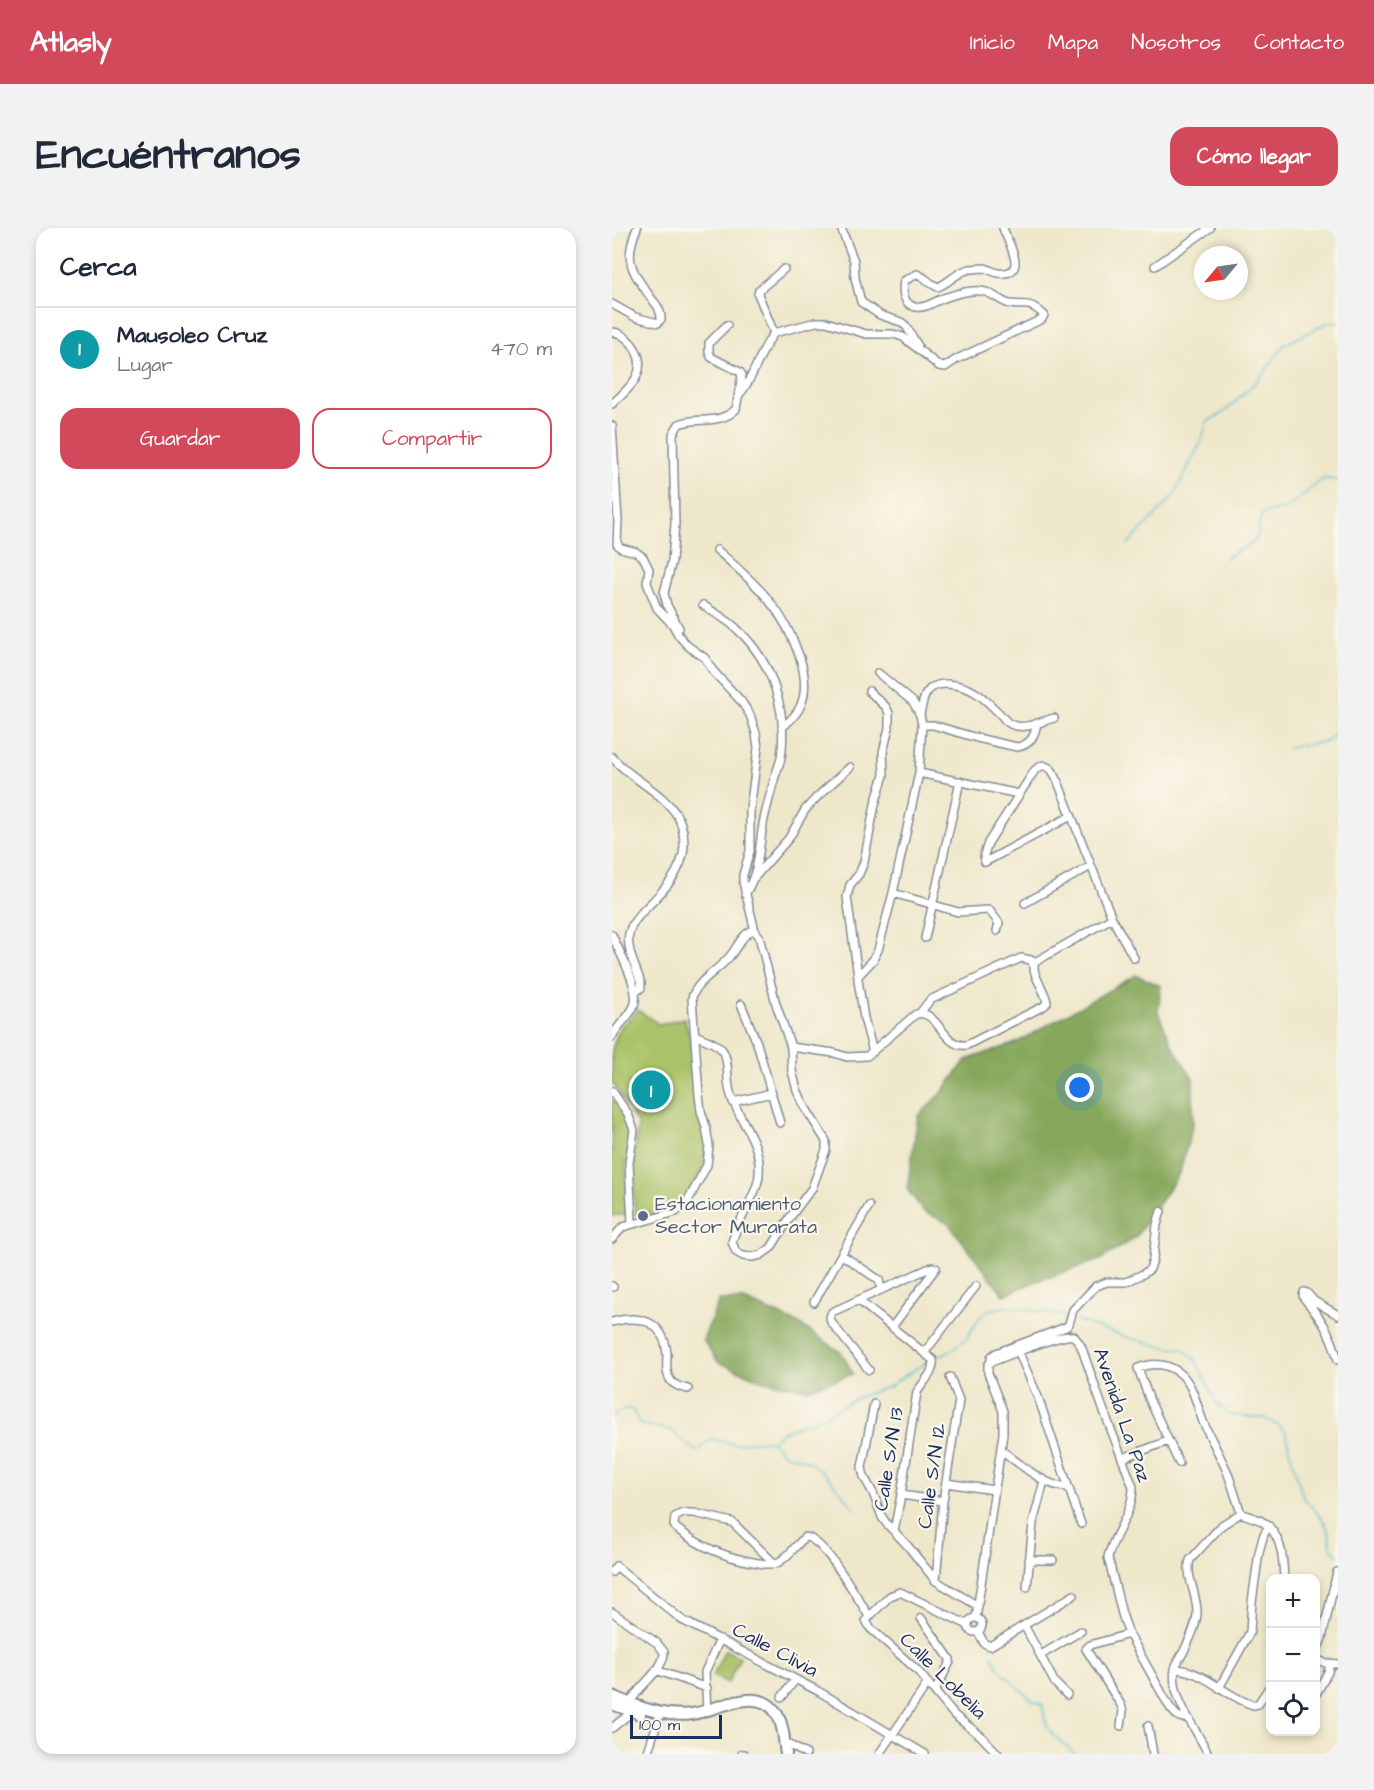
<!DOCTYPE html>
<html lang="es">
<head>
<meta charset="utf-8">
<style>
  body { margin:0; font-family:"Architects Daughter",sans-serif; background:#f2f2f3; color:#1f2937 }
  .controls { position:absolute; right:18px; bottom:18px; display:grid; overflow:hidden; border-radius:12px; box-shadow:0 3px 9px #0003 }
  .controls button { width:54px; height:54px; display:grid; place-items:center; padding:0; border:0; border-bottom:2px solid #e0e1e3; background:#fff; color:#1f2937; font:30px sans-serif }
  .compass { position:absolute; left:582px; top:18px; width:54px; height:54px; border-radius:50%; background:#fff; box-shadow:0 3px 9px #0003; rotate:241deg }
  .scale { position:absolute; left:18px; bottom:15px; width:92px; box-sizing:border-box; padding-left:6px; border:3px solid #1b2f5e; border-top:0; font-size:16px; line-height:21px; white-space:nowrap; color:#1b2f5e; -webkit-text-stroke:4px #fbf7ec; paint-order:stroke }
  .you { position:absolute; left:468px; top:860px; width:21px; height:21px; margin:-15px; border:4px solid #fff; border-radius:50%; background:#1a73e8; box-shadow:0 0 0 9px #1a73e833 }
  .badge { display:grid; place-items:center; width:39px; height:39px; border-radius:50%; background:#d1495b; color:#fff; font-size:20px; font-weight:700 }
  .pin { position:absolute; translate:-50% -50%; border:3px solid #fff; box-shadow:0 2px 6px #0006 }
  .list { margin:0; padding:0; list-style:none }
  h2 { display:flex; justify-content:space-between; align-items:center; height:78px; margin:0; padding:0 24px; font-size:26px }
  h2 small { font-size:20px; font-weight:400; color:#747a83 }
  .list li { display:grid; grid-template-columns:39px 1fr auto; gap:18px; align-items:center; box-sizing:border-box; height:84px; padding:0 24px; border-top:2px solid #e0e1e3 }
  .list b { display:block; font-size:22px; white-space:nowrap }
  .list p { margin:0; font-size:20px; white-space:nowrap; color:#747a83 }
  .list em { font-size:20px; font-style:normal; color:#747a83 }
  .actions { display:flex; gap:12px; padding:18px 24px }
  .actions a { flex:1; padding:14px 0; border:2px solid #d1495b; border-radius:18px; text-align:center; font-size:21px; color:#d1495b }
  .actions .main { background:#d1495b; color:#fff }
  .icon { flex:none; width:33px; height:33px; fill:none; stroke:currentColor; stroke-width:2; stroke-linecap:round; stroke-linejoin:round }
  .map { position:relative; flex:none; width:726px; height:1526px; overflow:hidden; border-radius:18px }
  header { display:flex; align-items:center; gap:36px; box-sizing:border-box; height:84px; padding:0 30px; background:#d1495b; color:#fff }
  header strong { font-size:28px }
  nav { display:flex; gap:33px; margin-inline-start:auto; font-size:21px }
  .intro { display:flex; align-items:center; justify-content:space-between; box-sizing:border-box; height:144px; padding:0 36px }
  h1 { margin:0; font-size:42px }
  .button { padding:15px 27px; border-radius:18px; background:#d1495b; color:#fff; font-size:21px; font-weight:700 }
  main { display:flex; gap:36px; padding:0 36px }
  aside { flex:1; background:#fff; border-radius:18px; box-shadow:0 3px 9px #0003 }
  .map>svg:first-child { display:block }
  .green { fill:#aac268; stroke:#627863; stroke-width:1.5 }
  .forest { fill:#87a85c; stroke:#516c5d; stroke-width:1.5 }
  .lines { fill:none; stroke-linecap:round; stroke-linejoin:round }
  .stream { stroke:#52bdce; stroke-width:1.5 }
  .street-casing { stroke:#848b94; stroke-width:10 }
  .primary-casing { stroke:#848b94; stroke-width:14 }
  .street { stroke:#fff; stroke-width:7 }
  .primary { stroke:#fff; stroke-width:10 }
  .service-dot { fill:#5c6f8a; stroke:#fbf7ec; stroke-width:2 }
  .labels { text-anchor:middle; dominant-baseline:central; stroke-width:4.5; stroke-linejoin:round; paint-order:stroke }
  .service-label { font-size:20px; fill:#4e5e75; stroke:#fbf7ec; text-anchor:start }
  .street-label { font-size:20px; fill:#1b2f5e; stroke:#fbf7ec }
</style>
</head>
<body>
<header>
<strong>Atlasly</strong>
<nav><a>Inicio</a><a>Mapa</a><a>Nosotros</a><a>Contacto</a></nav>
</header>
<div class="intro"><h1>Encuéntranos</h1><a class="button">Cómo llegar</a></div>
<main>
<aside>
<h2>Cerca<small></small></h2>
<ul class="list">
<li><span class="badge" style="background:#0f9aa8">1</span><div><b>Mausoleo Cruz</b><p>Lugar</p></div><em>470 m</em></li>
</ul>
<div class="actions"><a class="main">Guardar</a><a>Compartir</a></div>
</aside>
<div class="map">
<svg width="726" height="1526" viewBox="0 0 726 1526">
  <rect width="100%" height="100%" fill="#fbf7ec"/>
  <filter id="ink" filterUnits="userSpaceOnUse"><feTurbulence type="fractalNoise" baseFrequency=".0167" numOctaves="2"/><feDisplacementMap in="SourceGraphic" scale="12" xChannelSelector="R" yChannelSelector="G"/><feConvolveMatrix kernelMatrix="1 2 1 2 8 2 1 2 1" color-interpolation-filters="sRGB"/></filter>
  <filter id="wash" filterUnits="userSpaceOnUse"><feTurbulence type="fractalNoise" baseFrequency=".008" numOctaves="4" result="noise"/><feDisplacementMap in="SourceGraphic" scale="24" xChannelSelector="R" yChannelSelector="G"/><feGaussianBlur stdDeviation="1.35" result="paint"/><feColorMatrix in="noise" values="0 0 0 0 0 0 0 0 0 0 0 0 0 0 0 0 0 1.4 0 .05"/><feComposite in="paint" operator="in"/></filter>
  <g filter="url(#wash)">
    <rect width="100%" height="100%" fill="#eee7ca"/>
    <path class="green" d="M 26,782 L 48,797 L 72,790 L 80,815 L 83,878 L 93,907 L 95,924 L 92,937 L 76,968 L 64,981 L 39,989 L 37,984 L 23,987 L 21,941 L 26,897 L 0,854 L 0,821 L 7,801 Z
      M 0,870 L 12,887 L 18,907 L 14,935 L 16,982 L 15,986 L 0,988 Z
      M 113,1422 L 128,1429 L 116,1455 L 101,1448 Z"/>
    <path class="forest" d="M 524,747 L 549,758 L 546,784 L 560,817 L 581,850 L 581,895 L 568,944 L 524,1009 L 488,1032 L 420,1055 L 392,1067 L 336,995 L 312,984 L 295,961 L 306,888 L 329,866 L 354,832 L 404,815 Z
      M 107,1072 L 132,1072 L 187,1096 L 230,1125 L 241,1146 L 195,1161 L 152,1153 L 106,1134 L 91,1112 Z"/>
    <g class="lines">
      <path class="stream" d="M 516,316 L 561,269 L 589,214 L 595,194 L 611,185 L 638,160 L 652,145 L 672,117 L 717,94 L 726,94
        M 613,330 L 644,313 L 650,285 L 674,281 L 711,251 L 726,252
        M 676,520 L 716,513 L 726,504
        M 463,1092 L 517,1110 L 552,1119 L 571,1121 L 583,1131 L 605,1175 L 617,1187 L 651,1190 L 666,1197 L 674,1205 L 677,1221 L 691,1269 L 712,1293 L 717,1305 L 719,1319 L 726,1327
        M 325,1129 L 340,1122 L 355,1110 L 367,1090 L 377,1082 L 390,1079 L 406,1080 L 454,1088
        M 0,1189 L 12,1181 L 20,1181 L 28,1196 L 59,1202 L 66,1209 L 84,1223 L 89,1221 L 91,1217 L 100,1211 L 123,1216 L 154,1212 L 160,1214 L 173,1227 L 188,1230 L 199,1235 L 210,1244 L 218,1251 L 243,1281
        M 161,1213 L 167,1206 L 174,1202 L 192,1195 L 203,1193 L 249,1168 L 279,1158 L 286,1152 L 315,1134
        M 380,1427 L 388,1442 L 421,1473 L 430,1476 L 434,1495 L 440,1506 L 463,1526"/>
    </g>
  </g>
  <g filter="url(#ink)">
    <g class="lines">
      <g class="street-casing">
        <path id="street" d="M 229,0 L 242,33 L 243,50 L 249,74 L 268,87 L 289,94 L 294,98 L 306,118
          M 543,38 L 598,0
          M 0,76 L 23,89 L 46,95 L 49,91 C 49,82 45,77 39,70 C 20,43 11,33 25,0
          M 0,104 C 8,104 14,109 20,116 C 39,142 19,159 0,176
          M 162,105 L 146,66 L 147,62 L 172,41
          M 127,167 C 143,149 147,124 162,105 L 204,94 L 214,94 L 254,106 L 281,106 L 291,109 L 327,138 L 333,139 L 345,131 L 430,91 L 432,87 C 416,72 416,79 398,76 C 387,74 380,63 368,63 C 358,62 344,66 335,69 C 326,71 314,81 304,79 C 291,77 290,63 292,53 L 305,46 C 314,49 317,56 326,59 C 338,54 346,43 358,41 C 362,41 368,40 372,40 C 377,41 381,44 386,45 C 418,48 396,15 391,0
          M 0,198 L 6,292 L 5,316 L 9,320 L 24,324 L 31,329 L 37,341 L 35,355 L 45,380 L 61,397 L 67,408 L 76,418 L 93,430 L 101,443 L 129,473 L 138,487 L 144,505 L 146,520 L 138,582 L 138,623 L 131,647 L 131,654 L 143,703
          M 105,322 C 144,356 171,379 188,430 C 193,446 195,464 188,479 C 184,488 176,494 170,500
          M 91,377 C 102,385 115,391 125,401 C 160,433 176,482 169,530 C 167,538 163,547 161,556 C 158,567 155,579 152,591 C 147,616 148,644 133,666
          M 67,400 L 55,377 L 52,365 L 60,333 L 63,296 L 61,206 L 67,196 C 84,189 109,197 124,181 L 130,147 L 128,144 L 99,129 L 97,124 L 97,115 L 115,97
          M 308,487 C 311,469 314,455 336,456 C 360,458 370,468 387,485 C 391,489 395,496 401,497 C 413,502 430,493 442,490
          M 310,497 L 321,497 L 365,510 L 405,519 C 419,517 423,507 425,495
          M 0,529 C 20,553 52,563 67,591 C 71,599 72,610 72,618 C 71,645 49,665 31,683 C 25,690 19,696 17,706 C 14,721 24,740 29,755 L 29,760 L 23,764
          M 307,545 L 407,566
          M 459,588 L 373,634 L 372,627 L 376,615 L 423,542 L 431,537 L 439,541 L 444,549 L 500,690 L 522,730
          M 142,650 L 177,610 L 193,582 L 206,568 L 238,539
          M 281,665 L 346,684 L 377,682 L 387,695 L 385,703
          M 413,675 L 479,638
          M 0,707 C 7,724 29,761 22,778 C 17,790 6,796 0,809
          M 313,710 L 348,553
          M 246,748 L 235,669 L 238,657 L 247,646 L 252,634 L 263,576 L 272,547 L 271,524 L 277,500 L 277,485 L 274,479 L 257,463
          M 129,776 L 145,815 L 168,895
          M 308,785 L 318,772 L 409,730 L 419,732 L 421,737
          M 179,819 L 222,825 L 235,829 L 255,828 L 304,786 C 326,780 331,821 355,817 L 432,778 L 435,775 C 434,761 418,747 423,734 L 500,690
          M 261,824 L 252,790 L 246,752 L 246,748 L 261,732 L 266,722 L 281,665 L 307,545 L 310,497 L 308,487 L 301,474 L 266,445
          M 0,863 L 16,886 L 22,902 L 17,935 L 20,995
          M 121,874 L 160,865
          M 0,1011 L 11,999 L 64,984 L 77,971 L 95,937 L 97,917 L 94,899 L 89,883 L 87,867 L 80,770 C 84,753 107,742 118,728 C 125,720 129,708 139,703 L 143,703 L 147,708 L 164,776 L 179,819 L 180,843 L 185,862 L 193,879 L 214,913 L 214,922 L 200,960 L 179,988 L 159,1020 L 149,1027 L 140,1029 L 131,1028 L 124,1024 L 120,1014 C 126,991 146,966 147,946 C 150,913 126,893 118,864 C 114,851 118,835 111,823 C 106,815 91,811 83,807
          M 230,1027 L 267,1052 L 269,1061
          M 0,1058 L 1,1059
          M 246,1072 L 321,1132 C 323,1144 311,1154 305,1164 L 289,1267 L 282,1303
          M 202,1074 L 257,978
          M 726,1087 L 702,1073 L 695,1065 L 692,1064 L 691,1068 L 692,1070 C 710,1092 719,1105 726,1132
          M 0,1094 C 28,1086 52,1093 55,1126 C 55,1135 53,1145 59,1153 C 64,1159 70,1159 76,1161
          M 280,1099 L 324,1040
          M 312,1125 L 364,1058
          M 407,1125 L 426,1169 L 469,1296
          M 379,1134 L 379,1129 L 384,1125 L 454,1099 L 457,1096 L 461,1082 L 484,1058 L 495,1054 L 514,1054 L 531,1046 L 538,1041 L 541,1031 L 545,997 L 549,983
          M 257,1142 L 219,1094 L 218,1089 L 220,1084 L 320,1039 L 324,1040
          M 262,1176 L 250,1239 L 252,1249 L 261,1265 L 270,1289 L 274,1295 L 295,1317 L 324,1353 L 366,1378
          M 389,1222 C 407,1235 434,1260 456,1259
          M 511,1230 L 556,1213
          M 567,1235 L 538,1173 L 526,1140 C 539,1135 553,1135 565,1143 C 581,1153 585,1179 592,1196 C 599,1211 607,1226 614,1241 C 620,1255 624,1271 629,1285
          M 334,1255 L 382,1262
          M 289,1267 L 331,1273
          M 417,1332 L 441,1332
          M 163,1336 L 120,1294 L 82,1285 L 71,1285 L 63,1289 L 62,1297 L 64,1300 C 88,1319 112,1329 141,1334 C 149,1335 157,1338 165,1335 C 176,1330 184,1317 193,1309 C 211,1309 246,1371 257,1388
          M 0,1344 L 4,1338 L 70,1392 L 206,1463 L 313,1526
          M 324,1353 L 331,1273 L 347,1172 L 338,1149
          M 415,1359 L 421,1295 L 432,1253
          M 0,1384 L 45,1415 L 52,1424 C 52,1444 25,1457 18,1476
          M356 1397a7 7 0 1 1 14 0a7 7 0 1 1-14 0Z
          M 309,1390 L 338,1431 L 338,1434 L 323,1463
          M 364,1390 L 391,1206 L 391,1183 L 376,1145 L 376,1137 L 379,1134 C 396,1128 448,1105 462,1108 L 469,1118 L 490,1178 L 521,1259 C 521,1285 502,1305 496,1329 L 510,1386 L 517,1406 L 557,1478 C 562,1485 566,1491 576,1490
          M 356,1397 L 288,1364 L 278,1368 L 254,1392 L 258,1400 L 305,1442 L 342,1487 L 369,1508 L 386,1526
          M 412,1397 L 443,1455 L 455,1467
          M 366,1404 L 372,1415 L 378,1418 L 462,1367
          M 704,1424 L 710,1410 L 725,1344
          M 429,1427 L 469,1403
          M 704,1431 L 713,1435 L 726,1436
          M 563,1441 C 592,1442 614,1469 641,1477 L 646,1476 L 658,1458
          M 44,1442 L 95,1460
          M 607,1460 L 638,1404 L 640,1374 L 647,1324 L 652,1306 L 657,1298
          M 704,1466 L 716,1444 L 718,1436
          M 170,1469 L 183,1452
          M 95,1483 L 93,1444 L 108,1411
          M 509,1498 L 511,1483 L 509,1477 L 474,1421 L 478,1417 L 517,1406
          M 536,1498 L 541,1526
          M 0,1500 L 15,1488 L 17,1483
          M 172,1514 L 194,1526
          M 35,1526 L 47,1490
          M 130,1526 L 132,1526
          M 267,1526 L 316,1455
          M 596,1526 C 585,1501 558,1470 563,1441 C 564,1436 568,1430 571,1425 C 577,1413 584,1399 585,1386 C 586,1368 573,1347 578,1332 L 610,1297 L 629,1285 C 636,1289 644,1289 651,1294 C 670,1306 671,1330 672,1350"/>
      </g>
      <g class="primary-casing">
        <path id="primary" d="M 0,1468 C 23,1478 54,1490 80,1486 C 107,1482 151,1454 167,1490 C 172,1501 172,1514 174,1526
          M 0,1476 L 28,1486"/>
      </g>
      <use href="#street" class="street"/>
      <use href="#primary" class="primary"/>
    </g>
  </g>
  <circle class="service-dot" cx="31" cy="988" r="6"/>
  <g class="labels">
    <g class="service-label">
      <text x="43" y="976">Estacionamiento<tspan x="43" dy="23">Sector Murarata</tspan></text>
    </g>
    <g class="street-label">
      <text transform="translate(510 1187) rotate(71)">Avenida La Paz</text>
      <text transform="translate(277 1231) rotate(-81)">Calle S/N 13</text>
      <text transform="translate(320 1248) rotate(-82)">Calle S/N 12</text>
      <text transform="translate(163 1422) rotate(28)">Calle Clivia</text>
      <text transform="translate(331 1448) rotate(45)">Calle Lobelia</text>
    </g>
  </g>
</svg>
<div class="controls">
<button>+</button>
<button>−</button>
<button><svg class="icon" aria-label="locate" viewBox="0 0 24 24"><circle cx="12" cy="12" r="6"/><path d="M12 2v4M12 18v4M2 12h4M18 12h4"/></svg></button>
</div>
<svg class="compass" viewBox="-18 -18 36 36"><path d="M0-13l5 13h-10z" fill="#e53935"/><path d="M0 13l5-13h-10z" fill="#747a83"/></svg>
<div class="scale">100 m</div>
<div class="you"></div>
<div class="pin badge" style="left:39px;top:862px;background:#0f9aa8">1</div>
</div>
</main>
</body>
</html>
